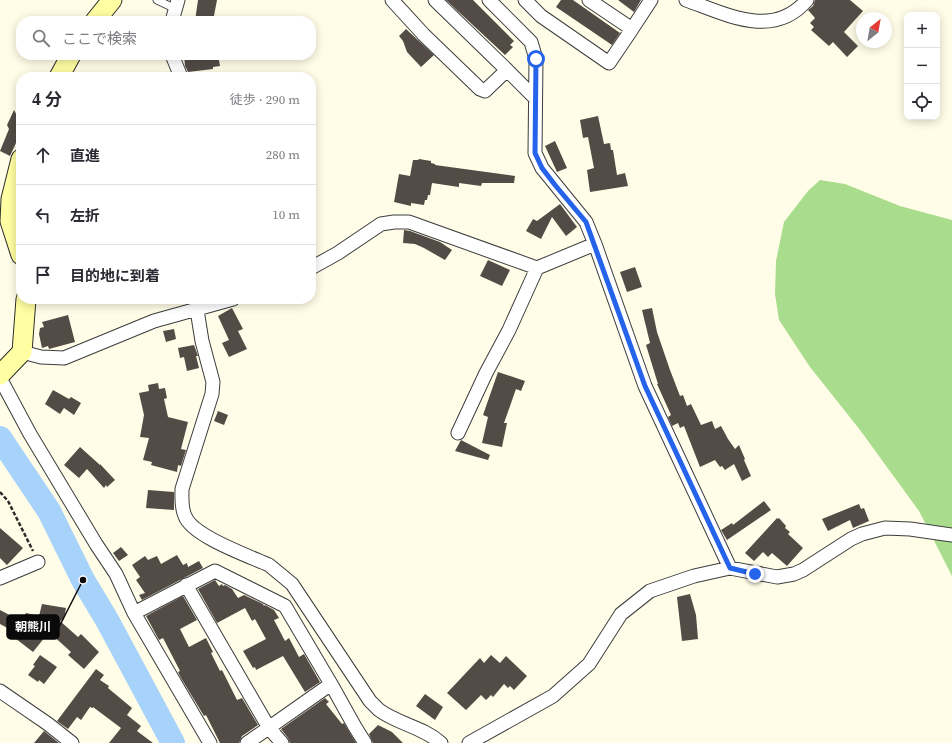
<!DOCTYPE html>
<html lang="ja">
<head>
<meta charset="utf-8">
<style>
  body { margin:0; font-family:"Source Serif 4","Noto Sans JP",serif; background:#f2f2f3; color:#2b2b33 }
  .controls { position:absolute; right:12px; top:12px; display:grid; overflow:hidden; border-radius:8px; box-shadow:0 2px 10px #0003 }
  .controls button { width:36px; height:36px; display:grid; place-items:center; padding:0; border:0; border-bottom:1px solid #e1e1e2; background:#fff; color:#2b2b33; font:20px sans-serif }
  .compass { position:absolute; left:856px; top:12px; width:36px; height:36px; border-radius:50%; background:#fff; box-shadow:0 2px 10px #0003; rotate:31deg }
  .stop { position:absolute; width:12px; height:12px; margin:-9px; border:3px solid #2563eb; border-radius:50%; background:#fff }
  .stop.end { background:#2563eb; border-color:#fff; box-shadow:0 1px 4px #0008 }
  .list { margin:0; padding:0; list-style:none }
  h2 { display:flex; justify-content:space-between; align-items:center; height:52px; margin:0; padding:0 16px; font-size:17px }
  h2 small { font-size:13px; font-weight:400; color:#7c7c81 }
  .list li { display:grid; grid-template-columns:26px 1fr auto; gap:12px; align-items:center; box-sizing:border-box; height:60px; padding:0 16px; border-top:1px solid #e1e1e2 }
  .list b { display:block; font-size:15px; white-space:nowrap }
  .list em { font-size:13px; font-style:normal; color:#7c7c81 }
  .icon { flex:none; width:22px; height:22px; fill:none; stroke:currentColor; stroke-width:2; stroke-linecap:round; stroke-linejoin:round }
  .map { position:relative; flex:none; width:952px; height:743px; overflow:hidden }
  .search { position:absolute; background:#fff; box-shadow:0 2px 10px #0003; left:16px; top:16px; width:300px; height:44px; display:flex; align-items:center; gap:10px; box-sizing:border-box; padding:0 14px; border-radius:16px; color:#7c7c81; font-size:15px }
  .panel { position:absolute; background:#fff; box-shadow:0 2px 10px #0003; left:16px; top:72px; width:300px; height:232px; border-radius:16px }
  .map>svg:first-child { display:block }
  .forest { fill:#a9dd8d }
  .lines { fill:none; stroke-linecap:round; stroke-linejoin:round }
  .river { stroke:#a7d3fb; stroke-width:24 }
  .building { fill:#534c46 }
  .lane-casing { stroke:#3d3d3d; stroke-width:9 }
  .street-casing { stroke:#3d3d3d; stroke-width:15 }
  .secondary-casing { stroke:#2c2c2c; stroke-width:21 }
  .path { stroke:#2c2c2c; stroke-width:2.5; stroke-dasharray:4 2; stroke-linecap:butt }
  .lane { stroke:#fff; stroke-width:7 }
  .street { stroke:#fff; stroke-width:13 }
  .secondary { stroke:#fffea2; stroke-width:19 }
  .route { stroke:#2563eb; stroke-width:5 }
  .leader { fill:none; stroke:#0a0a0a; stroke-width:1.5 }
  .callout-dot { fill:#0a0a0a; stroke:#fff; stroke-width:1.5 }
  .callout { fill:#0a0a0a; stroke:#0a0a0a; stroke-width:1.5 }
  .callout-label { font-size:12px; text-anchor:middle; font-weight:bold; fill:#fff }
</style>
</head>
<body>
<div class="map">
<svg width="952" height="743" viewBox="0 0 952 743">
  <rect width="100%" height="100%" fill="#fffde7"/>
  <path class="forest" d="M 820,180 L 845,184 L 900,206 L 952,220 L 952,576 L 919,511 L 860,430 L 810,367 L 779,320 L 775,294 L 776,261 L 784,222 L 808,191 Z"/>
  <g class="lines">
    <path class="river" d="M 0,438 L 49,511 L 83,580 L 107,620 L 173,743"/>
  </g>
  <path class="building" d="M 198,0 L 217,0 L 213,21 L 195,21 Z
    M 446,0 L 473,0 L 514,41 L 510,45 L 513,47 L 505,55 Z
    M 561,0 L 573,0 L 620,33 L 612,45 L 556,7 Z
    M 618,0 L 641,0 L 634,12 Z
    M 815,0 L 850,0 L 863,11 L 844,32 L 858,46 L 847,57 L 833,42 L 829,46 L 811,30 L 814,27 L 810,23 L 815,18 L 808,10 L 813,6 Z
    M 406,29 L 434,55 L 421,67 L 407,52 L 403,41 L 399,36 Z
    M 184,55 L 218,55 L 220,66 L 213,67 L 213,69 L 188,72 L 185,66 Z
    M 14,110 L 21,123 L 21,132 L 10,156 L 0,151 L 9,129 L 7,125 Z
    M 598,116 L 604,144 L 610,143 L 611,150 L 613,150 L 617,175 L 625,173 L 628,186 L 590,192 L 587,170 L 594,168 L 588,137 L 583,138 L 580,120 Z
    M 555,141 L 567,168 L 557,172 L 545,146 Z
    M 419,159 L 431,161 L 431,163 L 435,164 L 435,165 L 515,176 L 514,183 L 482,183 L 481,186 L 459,183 L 459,187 L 432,183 L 430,195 L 428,195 L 427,200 L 425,200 L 424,205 L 411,203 L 411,206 L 394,202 L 399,174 L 410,176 L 413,160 L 418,160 Z
    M 560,204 L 577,227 L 566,236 L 552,217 L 541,239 L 526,231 L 533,219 L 537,221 Z
    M 404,230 L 410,231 L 440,242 L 452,250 L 445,260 L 424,248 L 415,244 L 403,243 Z
    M 488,260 L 510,270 L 502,286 L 480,276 Z
    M 635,267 L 642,287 L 627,292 L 620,272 Z
    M 232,308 L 243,329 L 238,331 L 247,349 L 229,357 L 222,343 L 229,340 L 218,316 Z
    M 652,308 L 657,332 L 670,370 L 680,396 L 683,395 L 687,406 L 691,404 L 701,425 L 712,421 L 715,429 L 721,426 L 728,439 L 735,449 L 739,445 L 745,459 L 744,460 L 751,476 L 742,481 L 734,464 L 725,470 L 722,466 L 720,467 L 715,460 L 700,467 L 684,426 L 680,428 L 678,423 L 672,426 L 668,417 L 671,415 L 657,384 L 658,384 L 646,345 L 650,343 L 642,310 Z
    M 68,315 L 75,342 L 49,349 L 48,346 L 42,348 L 39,334 L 40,328 L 44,327 L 42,322 Z
    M 174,329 L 176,339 L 166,342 L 163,331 Z
    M 194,345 L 198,356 L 196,356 L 199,368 L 187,371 L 184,357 L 180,358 L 178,348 Z
    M 498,372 L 525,381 L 521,391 L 516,389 L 504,423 L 507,423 L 502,447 L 482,443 L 488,417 L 483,415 Z
    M 158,383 L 159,389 L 165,388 L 167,398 L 164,399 L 168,417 L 188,422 L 181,449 L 186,450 L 181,466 L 178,465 L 177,472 L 151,465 L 152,462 L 143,460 L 149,438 L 140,437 L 144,415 L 139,393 L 149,391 L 148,385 Z
    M 53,390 L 69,399 L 71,397 L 81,403 L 74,415 L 64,408 L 60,414 L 45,404 Z
    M 218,411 L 228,415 L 224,425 L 214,421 Z
    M 461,440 L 490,455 L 488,460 L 455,451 Z
    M 80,447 L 100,465 L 100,464 L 115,480 L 107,487 L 106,485 L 104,488 L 87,469 L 79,478 L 64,465 Z
    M 148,490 L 174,492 L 174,510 L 146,508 Z
    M 764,501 L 771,510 L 727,540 L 721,530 L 732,523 L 733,525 Z
    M 859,504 L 861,509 L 864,508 L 869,521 L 853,528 L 850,520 L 828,531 L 822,519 Z
    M 777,518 L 778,519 L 779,518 L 786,526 L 785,528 L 790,532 L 788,534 L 803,548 L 787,566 L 772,553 L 768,557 L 763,552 L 754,561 L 745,553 Z
    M 0,528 L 23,548 L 7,565 L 0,558 Z
    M 121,547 L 128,555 L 119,561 L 113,553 Z
    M 177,555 L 183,565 L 187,563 L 188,567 L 199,561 L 203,568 L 142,600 L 139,595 L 145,593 L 136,580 L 140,577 L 132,565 L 145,556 L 148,560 L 157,556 L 161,564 Z
    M 215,580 L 219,586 L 222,584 L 223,586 L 225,585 L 232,589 L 238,598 L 244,595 L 263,604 L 264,606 L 265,605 L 274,610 L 279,618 L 274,620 L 285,641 L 289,638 L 299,657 L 304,654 L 320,682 L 305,692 L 283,656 L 256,670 L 255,667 L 253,668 L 243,651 L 266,639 L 255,619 L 252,621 L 245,608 L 217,623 L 198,589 Z
    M 690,594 L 696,615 L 698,639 L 682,641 L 677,597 Z
    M 183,596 L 197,620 L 180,629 L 189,647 L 206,638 L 213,652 L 211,653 L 220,671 L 222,670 L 237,700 L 242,698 L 258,725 L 242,736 L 239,743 L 220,743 L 206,715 L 204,716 L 181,678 L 178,672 L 180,671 L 163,638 L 159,640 L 146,616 Z
    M 42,604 L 66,608 L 64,619 L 60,621 L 78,637 L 81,634 L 99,652 L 84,669 L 68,655 L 71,652 L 49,632 L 33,652 L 11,635 L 13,631 L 0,624 L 0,610 L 21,621 L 26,613 L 39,616 Z
    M 40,655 L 57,667 L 44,684 L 39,680 L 38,682 L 28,675 L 35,666 L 33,665 Z
    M 491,655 L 500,663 L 506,656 L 527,676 L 514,690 L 510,686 L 508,688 L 504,684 L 493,697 L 491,695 L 486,700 L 481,695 L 466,710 L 447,693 L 480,658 L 484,663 Z
    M 96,669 L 104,675 L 100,680 L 109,686 L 108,688 L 132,708 L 127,715 L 141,726 L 137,731 L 153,743 L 109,743 L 121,728 L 93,707 L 93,708 L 90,707 L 81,720 L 77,717 L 68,729 L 57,721 Z
    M 425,694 L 443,707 L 435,720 L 416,706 Z
    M 325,698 L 329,702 L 326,704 L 342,724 L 344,723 L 356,743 L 290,743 L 288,738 L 281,729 Z
    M 378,725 L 392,732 L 403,743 L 373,743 L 369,734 Z
    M 44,731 L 59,743 L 34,743 Z"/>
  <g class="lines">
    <g class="lane-casing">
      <path id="lane" d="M 157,0 L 176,9"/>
    </g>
    <g class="street-casing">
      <path id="street" d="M 392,0 L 424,35 L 480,89 L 485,91 L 507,70 L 535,98
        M 435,0 L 507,70
        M 489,0 L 531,42 L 536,59 L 535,153 L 542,168 L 586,222 L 595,244 L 645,386 L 730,568
        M 525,0 L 541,16 L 609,63 L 632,29
        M 589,0 L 632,29 L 651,0
        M 686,0 C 726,14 773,40 807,0
        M 172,21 L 178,0
        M 172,55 L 181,77
        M 311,268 L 338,253 L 381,224 L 394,222 L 409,222 L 537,268 L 595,244
        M 197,310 L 202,341 L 213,382 L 212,394 L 182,489 C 182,498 181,508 185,516 C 192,536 249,556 269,565 L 292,584 L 370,701 C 373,704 376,707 379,710 C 398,724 423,727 441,743
        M 22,352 L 41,357 L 64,358 L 154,321 L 233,299
        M 0,378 L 30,434 L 96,544 L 116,574 L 134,613 L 210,743
        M 458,433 L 486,373 L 509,330 L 537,268
        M 0,578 L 38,562
        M 186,585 L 269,728 L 282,743
        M 134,613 L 215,571 L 285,606 L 331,684
        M 0,691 L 48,724 L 72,743
        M 247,743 L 331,684 L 355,727 L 365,743
        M 469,743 L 553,696 L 589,664 L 621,614 L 650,591 L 694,576 L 730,568 L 777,577 L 794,574 L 803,570 L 851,539 L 862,534 L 885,528 L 910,529 L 952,535"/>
    </g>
    <g class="secondary-casing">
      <path id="secondary" d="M 95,21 L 112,0
        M 59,77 L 71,55
        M 21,159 L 11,199 L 10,221 L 21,255
        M 0,375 L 22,352 L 26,299"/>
    </g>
    <path class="path" d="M 0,492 L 8,501 L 33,551"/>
    <use href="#lane" class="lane"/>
    <use href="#street" class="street"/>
    <use href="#secondary" class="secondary"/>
  </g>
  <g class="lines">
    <path class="route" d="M 536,59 L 535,153 L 542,168 L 555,185 L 586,222 L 645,386 L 730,568 L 755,574"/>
  </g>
  <path class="leader" d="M83 580L59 627"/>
  <circle class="callout-dot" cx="83" cy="580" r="4"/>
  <rect class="callout" x="7" y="615" width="52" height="24" rx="4"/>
  <g class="callout-label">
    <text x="33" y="631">朝熊川</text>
  </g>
</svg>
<div class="controls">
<button>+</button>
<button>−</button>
<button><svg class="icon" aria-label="locate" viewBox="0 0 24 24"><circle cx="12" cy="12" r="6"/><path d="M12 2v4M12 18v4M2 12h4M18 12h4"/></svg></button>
</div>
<svg class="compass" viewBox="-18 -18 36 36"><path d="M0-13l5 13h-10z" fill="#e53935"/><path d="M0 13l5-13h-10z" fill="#7c7c81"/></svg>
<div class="stop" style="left:536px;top:59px"></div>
<div class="stop end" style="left:755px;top:574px"></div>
<div class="search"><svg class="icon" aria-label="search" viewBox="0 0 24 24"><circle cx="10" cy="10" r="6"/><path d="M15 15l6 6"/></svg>ここで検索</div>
<section class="panel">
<h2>4 分<small>徒歩 · 290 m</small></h2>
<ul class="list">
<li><svg class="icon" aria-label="ahead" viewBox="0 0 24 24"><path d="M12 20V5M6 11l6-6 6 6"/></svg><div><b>直進</b></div><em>280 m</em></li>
<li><svg class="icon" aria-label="left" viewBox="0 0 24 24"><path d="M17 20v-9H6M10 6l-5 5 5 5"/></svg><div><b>左折</b></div><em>10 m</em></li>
<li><svg class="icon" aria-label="arrive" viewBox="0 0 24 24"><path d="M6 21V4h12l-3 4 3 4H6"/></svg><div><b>目的地に到着</b></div></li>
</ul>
</section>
</div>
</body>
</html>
